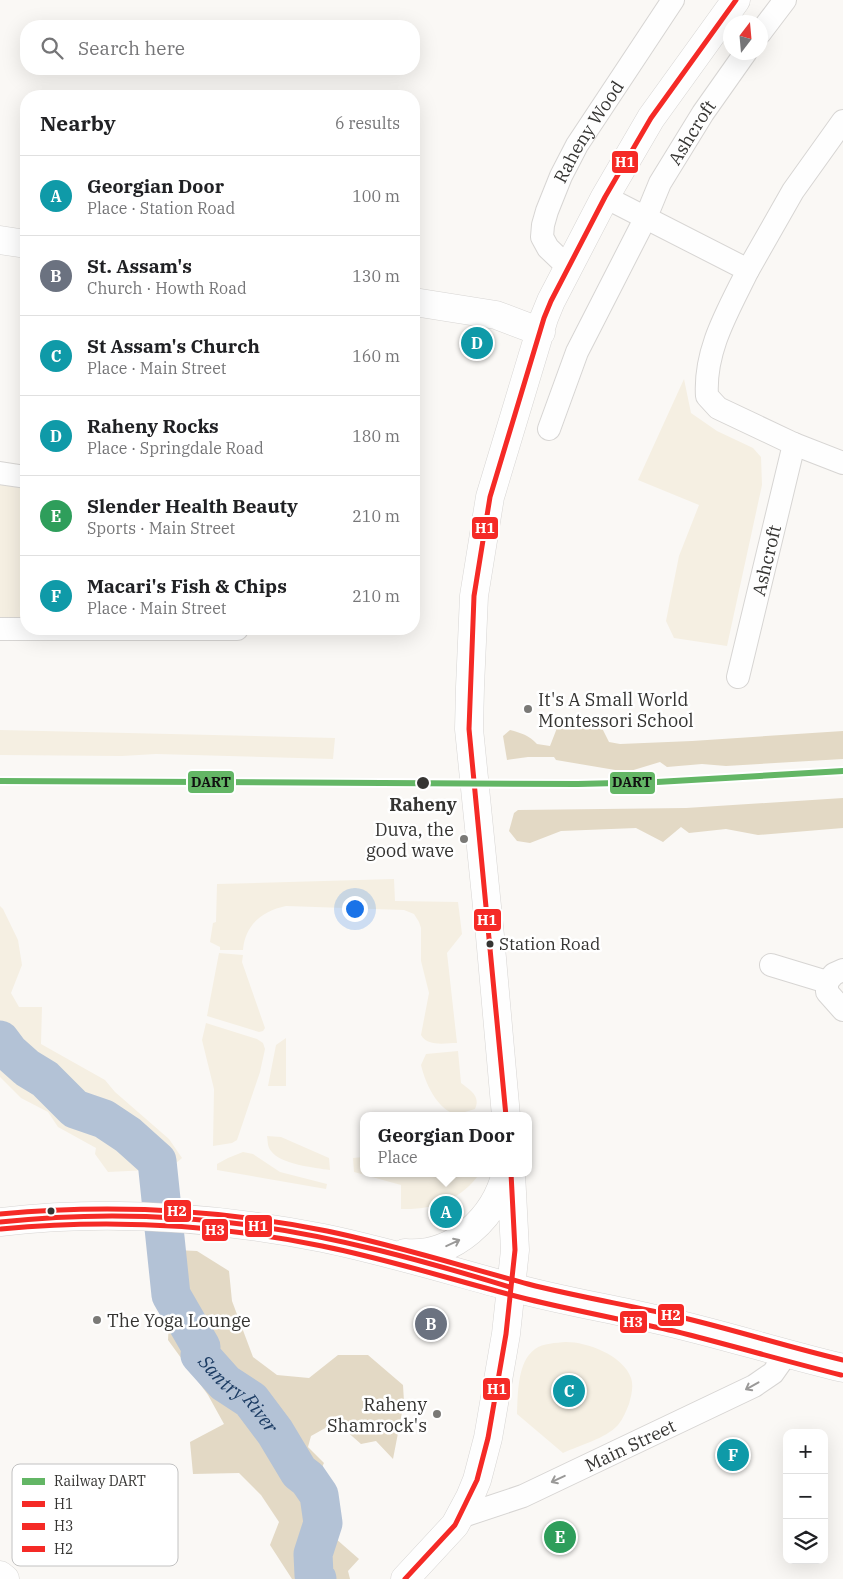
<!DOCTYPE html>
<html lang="en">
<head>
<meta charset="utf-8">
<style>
  body { margin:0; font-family:"IBM Plex Serif",serif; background:#f2f2f2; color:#202124 }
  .controls { position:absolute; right:15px; bottom:15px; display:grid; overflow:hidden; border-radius:10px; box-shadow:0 5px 20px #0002 }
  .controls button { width:45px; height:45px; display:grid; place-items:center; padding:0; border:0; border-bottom:1px solid #e0e0e0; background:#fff; color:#202124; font:25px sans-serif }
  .compass { position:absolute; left:723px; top:15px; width:45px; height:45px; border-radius:50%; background:#fff; box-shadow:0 5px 20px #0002; rotate:16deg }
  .you { position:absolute; left:354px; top:908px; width:18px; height:18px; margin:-12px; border:4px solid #fff; border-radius:50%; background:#1a73e8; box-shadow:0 0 0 8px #1a73e833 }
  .badge { display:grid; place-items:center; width:32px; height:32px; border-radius:50%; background:#d93025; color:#fff; font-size:16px; font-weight:700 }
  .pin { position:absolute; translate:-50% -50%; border:2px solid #fff; box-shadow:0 1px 5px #0006 }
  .popup { position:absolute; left:360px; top:1112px; width:172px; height:65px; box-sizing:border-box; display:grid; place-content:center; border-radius:10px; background:#fff; filter:drop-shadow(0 1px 4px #0005); font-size:16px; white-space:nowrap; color:#757577 }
  .popup b { font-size:19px; color:#202124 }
  .popup::after { content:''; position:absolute; left:50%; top:100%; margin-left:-10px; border:10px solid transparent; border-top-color:#fff }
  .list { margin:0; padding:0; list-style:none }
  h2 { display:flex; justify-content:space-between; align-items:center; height:65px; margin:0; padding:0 20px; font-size:21px }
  h2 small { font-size:16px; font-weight:400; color:#757577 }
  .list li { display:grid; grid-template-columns:32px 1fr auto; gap:15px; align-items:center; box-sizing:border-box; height:80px; padding:0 20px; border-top:1px solid #e0e0e0 }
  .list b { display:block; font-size:19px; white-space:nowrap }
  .list p { margin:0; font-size:16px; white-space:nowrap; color:#757577 }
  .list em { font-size:16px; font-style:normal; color:#757577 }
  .icon { flex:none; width:28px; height:28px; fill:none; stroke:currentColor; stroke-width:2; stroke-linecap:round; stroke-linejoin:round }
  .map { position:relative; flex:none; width:843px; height:1579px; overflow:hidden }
  .search { position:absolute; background:#fff; box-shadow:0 5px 20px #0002; left:20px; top:20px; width:400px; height:55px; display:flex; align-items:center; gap:12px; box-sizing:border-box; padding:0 18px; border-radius:20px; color:#757577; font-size:19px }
  .panel { position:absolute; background:#fff; box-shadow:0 5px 20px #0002; left:20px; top:90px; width:400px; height:545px; border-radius:20px }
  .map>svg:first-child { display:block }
  .green { fill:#f5efe2 }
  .forest { fill:#e3d9c5 }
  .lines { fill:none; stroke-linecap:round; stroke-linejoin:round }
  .river { stroke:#b3c2d6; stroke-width:39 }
  .street-casing { stroke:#d7d5d3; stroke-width:24 }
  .secondary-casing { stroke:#d7d5d3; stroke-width:29 }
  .street { stroke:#fefefe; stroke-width:22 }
  .secondary { stroke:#fefefe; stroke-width:28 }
  .bus-1-casing { stroke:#fff; stroke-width:9 }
  .bus-2-casing { stroke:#fff; stroke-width:9 }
  .bus-3-casing { stroke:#fff; stroke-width:9 }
  .bus-1 { stroke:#f52a26; stroke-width:5 }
  .bus-2 { stroke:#f52a26; stroke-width:5 }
  .bus-3 { stroke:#f52a26; stroke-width:5 }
  .rail-1-casing { stroke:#fff; stroke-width:10 }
  .rail-1 { stroke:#63b665; stroke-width:6 }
  .oneway { stroke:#9a9998 }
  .poi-dot { fill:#7a7976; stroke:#fff; stroke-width:2 }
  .stop-dot { fill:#353432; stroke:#fff; stroke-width:2 }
  .labels { text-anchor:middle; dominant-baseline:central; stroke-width:5; stroke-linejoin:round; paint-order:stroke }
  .bus-label { font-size:17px; fill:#353432; stroke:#fff; text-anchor:start }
  .street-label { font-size:18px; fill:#353432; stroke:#fff }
  .poi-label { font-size:18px; fill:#353432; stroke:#fff; text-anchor:start }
  .stop-label { font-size:18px; font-weight:bold; fill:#353432; stroke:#fff }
  .water-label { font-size:19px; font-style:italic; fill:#1b3b63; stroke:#fff }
  .key { fill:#fff; stroke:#c2c2c2; stroke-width:1 }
  .key-label { font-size:14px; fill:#353432 }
  .line-badge { stroke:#fff; stroke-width:2 }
  .badge-label { font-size:14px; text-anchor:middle; font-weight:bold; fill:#fff }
  .pale-badge-label { font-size:14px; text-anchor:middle; font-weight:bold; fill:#111 }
</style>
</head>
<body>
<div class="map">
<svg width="843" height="1579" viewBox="0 0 843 1579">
  <rect width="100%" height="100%" fill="#faf8f5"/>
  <path class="green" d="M 684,379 L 691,413 L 717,431 L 753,448 L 761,457 L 762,485 L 727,646 L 674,638 L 666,621 L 679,556 L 699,505 L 638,480 Z
    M 0,483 L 26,486 L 26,618 L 0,617 Z
    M 0,730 L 335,738 L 333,759 L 156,754 L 122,756 L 0,755 Z
    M 394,879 L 395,901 L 458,902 L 462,934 L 447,953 L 457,1043 C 445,1043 428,1047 421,1035 L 429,993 L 421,961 L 421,928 L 419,922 L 414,914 L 404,910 L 286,906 C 262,911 245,925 243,950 L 220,950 L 220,947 L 210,942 L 213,923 L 216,922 L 217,884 Z
    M 0,906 L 3,909 L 18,940 L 22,965 L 11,993 L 19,1007 L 42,1007 L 41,1044 L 105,1080 L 115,1092 L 169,1139 L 182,1158 L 169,1169 L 108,1172 L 95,1154 L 96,1148 L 58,1127 L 48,1112 L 21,1098 L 0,1077 Z
    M 219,953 L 243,955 L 242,962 L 265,1028 L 263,1031 L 259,1032 L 207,1016 Z
    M 206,1023 L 257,1039 L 263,1043 L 265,1049 L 260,1072 L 237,1140 L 232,1143 L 213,1146 L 214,1089 L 202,1040 Z
    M 286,1038 L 286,1086 L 268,1086 L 276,1045 Z
    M 458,1051 L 461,1083 C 470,1090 481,1096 475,1109 L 465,1112 L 465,1116 C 440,1116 426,1086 421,1065 L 426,1054 Z
    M 267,1136 L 281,1137 L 329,1158 L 330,1170 C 315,1168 280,1164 271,1151 C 267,1146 268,1141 267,1136 Z
    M 243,1152 L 253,1154 L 280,1172 L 327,1184 L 326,1189 L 217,1170 L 217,1164 L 228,1158 Z
    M 363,1157 L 364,1173 L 480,1173 C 461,1200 434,1210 401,1209 L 401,1185 L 354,1172 L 353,1158 Z
    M 566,1342 C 587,1342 623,1355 631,1378 C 634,1387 631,1396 629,1404 C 626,1411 623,1419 618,1425 C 605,1439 580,1445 563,1453 L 517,1414 C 518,1394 517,1362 535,1349 C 543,1343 556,1343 566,1342 Z"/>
  <path class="forest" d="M 572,718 L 586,722 L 599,722 L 609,742 L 620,744 L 692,741 L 843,731 L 843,759 L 726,766 L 702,764 L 667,767 L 660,762 L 627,772 L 556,760 L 554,757 L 528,757 L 507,760 L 503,736 L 510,730 C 521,733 529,735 537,744 L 550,746 L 557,728 Z
    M 843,798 L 843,828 L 758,835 L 726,829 L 689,833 L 681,827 L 663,842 L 636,828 L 561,831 L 530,843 L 517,841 L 509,831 L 514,813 L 518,810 L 686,808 Z
    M 154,1249 L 197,1251 L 229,1271 L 232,1301 L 253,1357 L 277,1375 L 309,1378 L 338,1355 L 368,1355 L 403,1385 L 404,1402 L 393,1459 L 376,1441 L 361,1444 L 336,1422 L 311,1436 L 308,1447 L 324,1463 L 318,1475 L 334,1506 L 335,1538 L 359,1559 L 348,1571 L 350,1579 L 292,1579 L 270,1545 L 279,1522 L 261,1495 L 239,1473 L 193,1474 L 190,1442 L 224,1424 L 208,1395 L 168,1340 L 169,1321 L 153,1289 L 150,1258 Z"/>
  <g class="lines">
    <path class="river" id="s1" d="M 0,1040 L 9,1052 L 27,1068 L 45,1079 L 75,1109 L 104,1119 L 128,1135 L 157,1161 L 171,1295 L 201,1347 L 200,1355 L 225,1383 L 251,1400 L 275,1432 L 299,1472 L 308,1479 L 319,1495 L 323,1523 L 313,1554 L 314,1575 L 317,1579"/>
    <g class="street-casing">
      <g id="street">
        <path d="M 760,33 L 785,0"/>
        <path d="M 605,197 L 748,270 C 728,311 704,350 707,396 L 718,408 L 794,444 L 843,463"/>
        <path id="s2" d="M 569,268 L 548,248 L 542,237 L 543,225 L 547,211 L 561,176 L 577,145 L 673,0"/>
        <path d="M 748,270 L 793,191 L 843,121"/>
        <path id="s3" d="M 549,429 L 577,352 L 646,217 L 660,183 L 703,113 L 746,52"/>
        <path d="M 0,473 L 26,477"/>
        <path d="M 0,629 L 237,629"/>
        <path id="s4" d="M 738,677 L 794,444"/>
        <path d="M 771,965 L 827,982"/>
        <path d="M 843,970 L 834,974 L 827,982 L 827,992 L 843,1010"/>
        <path id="s5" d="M 460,1517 L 523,1496 L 754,1386 L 773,1373 L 787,1353"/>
      </g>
    </g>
    <g class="secondary-casing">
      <path id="secondary" d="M 0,240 L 26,244
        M 414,302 L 496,315 L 541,332
        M 506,1116 L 490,936 L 469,729 L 470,687 L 474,596 L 490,497 L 544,318 L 551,301 L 605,197 L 651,118 L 736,0
        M 0,1222 C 107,1209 217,1217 323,1238 C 386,1251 448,1270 511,1287 C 558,1300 607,1308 655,1319 C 718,1333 780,1353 843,1368
        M 405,1253 C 454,1257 495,1218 506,1173
        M 0,1575 L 5,1579
        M 405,1579 L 455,1525 L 470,1497 L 477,1480 L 488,1438 L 506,1334 L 515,1250 L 511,1173"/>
    </g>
    <use href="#street" class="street"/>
    <use href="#secondary" class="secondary"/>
    <g class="bus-1-casing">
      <path id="bus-1" d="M 506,1116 L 469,729 L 474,596 L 490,497 L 544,318 L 551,301 L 605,197 L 651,118 L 736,0
        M 0,1222 C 83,1213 166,1214 249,1225 C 338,1237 424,1261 510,1287
        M 405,1579 L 455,1525 L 477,1480 L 488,1438 L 506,1334 L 515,1250 L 511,1173"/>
    </g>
    <g class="bus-2-casing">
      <path id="bus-2" d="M 1,1229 C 109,1219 216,1224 322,1246 C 392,1260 459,1282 527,1299 C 576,1311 625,1320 674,1331 C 730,1345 785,1361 841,1375"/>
    </g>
    <g class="bus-3-casing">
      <path id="bus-3" d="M 0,1214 C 109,1204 219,1209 327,1231 C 395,1245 461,1266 528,1284 C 578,1297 629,1305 680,1317 C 735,1330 788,1347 843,1360"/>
    </g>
    <use href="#bus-1" class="bus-1"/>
    <use href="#bus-2" class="bus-2"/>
    <use href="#bus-3" class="bus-3"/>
    <g class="rail-1-casing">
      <path id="rail-1" d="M 0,781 L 578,784 L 657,782 L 843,771"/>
    </g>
    <use href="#rail-1" class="rail-1"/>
  </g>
  <defs><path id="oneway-shaft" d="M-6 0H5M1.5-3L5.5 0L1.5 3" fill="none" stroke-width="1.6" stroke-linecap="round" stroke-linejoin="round" transform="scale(1.25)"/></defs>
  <g class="oneway">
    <use href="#oneway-shaft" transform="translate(453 1243) rotate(-25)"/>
    <use href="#oneway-shaft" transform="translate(752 1386) rotate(151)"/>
    <use href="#oneway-shaft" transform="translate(558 1479) rotate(155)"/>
  </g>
  <g class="poi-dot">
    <circle cx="528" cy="709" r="5"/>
    <circle cx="464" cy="839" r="5"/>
    <circle cx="97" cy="1320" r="5"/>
    <circle cx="437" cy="1414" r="5"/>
  </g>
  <g class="stop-dot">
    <circle cx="423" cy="783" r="7"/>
    <circle cx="490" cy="944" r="4.5"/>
    <circle cx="51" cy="1211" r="4.5"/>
  </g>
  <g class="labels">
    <g class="bus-label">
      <text x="499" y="944">Station Road</text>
    </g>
    <g class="street-label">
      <text stroke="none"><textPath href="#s3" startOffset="330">Ashcroft</textPath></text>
      <text stroke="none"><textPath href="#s2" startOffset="158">Raheny Wood</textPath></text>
      <text stroke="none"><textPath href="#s4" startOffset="120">Ashcroft</textPath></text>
      <text stroke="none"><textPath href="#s5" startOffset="185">Main Street</textPath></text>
    </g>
    <g class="poi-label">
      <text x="538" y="699">It's A Small World<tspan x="538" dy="21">Montessori School</tspan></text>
      <text x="454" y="829" text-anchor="end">Duva, the<tspan x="454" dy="21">good wave</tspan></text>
      <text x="107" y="1320">The Yoga Lounge</text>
      <text x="427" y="1404" text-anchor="end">Raheny<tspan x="427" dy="21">Shamrock's</tspan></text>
    </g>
    <g class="stop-label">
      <text x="423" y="804">Raheny</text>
    </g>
    <g class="water-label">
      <text stroke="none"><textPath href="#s1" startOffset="459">Santry River</textPath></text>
    </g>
  </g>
  <rect x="12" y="1464" width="166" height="102" rx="8" class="key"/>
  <rect x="22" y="1478" width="23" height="7" fill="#63b665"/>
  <rect x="22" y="1501" width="23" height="6" fill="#f52a26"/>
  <rect x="22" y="1523" width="23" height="7" fill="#f52a26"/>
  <rect x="22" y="1546" width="23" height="6" fill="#f52a26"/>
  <g class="key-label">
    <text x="54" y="1486">Railway DART</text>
    <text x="54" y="1509">H1</text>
    <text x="54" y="1531">H3</text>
    <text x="54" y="1554">H2</text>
  </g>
  <g class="line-badge">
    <rect x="611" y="150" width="28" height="24" rx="5" fill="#f52a26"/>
    <rect x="471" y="516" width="28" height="24" rx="5" fill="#f52a26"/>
    <rect x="187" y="770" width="48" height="24" rx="5" fill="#63b665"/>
    <rect x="609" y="771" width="47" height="24" rx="5" fill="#63b665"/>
    <rect x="473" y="908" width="29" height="24" rx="5" fill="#f52a26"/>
    <rect x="163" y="1199" width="29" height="24" rx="5" fill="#f52a26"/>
    <rect x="244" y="1214" width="29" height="24" rx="5" fill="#f52a26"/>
    <rect x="201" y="1218" width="28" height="24" rx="5" fill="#f52a26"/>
    <rect x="657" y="1303" width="28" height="24" rx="5" fill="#f52a26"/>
    <rect x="619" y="1310" width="29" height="24" rx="5" fill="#f52a26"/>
    <rect x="482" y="1377" width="29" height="24" rx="5" fill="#f52a26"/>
  </g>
  <g class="badge-label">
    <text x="625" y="167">H1</text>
    <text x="485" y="533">H1</text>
    <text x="487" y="925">H1</text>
    <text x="177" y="1216">H2</text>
    <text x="258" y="1231">H1</text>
    <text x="215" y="1235">H3</text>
    <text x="671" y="1320">H2</text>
    <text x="633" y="1327">H3</text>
    <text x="497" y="1394">H1</text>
  </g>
  <g class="pale-badge-label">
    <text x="211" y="787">DART</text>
    <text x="632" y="787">DART</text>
  </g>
</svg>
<div class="controls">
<button>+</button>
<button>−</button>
<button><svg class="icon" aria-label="layers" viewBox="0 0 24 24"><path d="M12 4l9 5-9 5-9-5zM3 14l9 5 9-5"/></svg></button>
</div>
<svg class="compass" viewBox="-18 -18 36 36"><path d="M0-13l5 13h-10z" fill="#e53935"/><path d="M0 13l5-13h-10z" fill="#757577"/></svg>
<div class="you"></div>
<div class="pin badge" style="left:446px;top:1212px;background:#0f9aa8">A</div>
<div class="popup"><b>Georgian Door</b>Place</div>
<div class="pin badge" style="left:431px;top:1324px;background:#6b7280">B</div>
<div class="pin badge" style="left:569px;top:1391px;background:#0f9aa8">C</div>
<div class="pin badge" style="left:477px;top:343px;background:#0f9aa8">D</div>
<div class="pin badge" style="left:560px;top:1537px;background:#2e9e5b">E</div>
<div class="pin badge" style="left:733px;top:1455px;background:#0f9aa8">F</div>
<div class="search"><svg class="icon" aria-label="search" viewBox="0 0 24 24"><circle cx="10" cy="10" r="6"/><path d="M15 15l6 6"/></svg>Search here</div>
<section class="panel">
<h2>Nearby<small>6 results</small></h2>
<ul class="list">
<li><span class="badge" style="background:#0f9aa8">A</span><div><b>Georgian Door</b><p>Place · Station Road</p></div><em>100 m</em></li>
<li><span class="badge" style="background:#6b7280">B</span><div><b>St. Assam's</b><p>Church · Howth Road</p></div><em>130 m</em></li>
<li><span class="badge" style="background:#0f9aa8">C</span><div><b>St Assam's Church</b><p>Place · Main Street</p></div><em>160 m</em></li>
<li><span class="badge" style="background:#0f9aa8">D</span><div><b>Raheny Rocks</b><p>Place · Springdale Road</p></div><em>180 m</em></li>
<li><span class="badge" style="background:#2e9e5b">E</span><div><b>Slender Health Beauty</b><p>Sports · Main Street</p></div><em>210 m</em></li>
<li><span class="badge" style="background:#0f9aa8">F</span><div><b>Macari's Fish &amp; Chips</b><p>Place · Main Street</p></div><em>210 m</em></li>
</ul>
</section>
</div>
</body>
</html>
